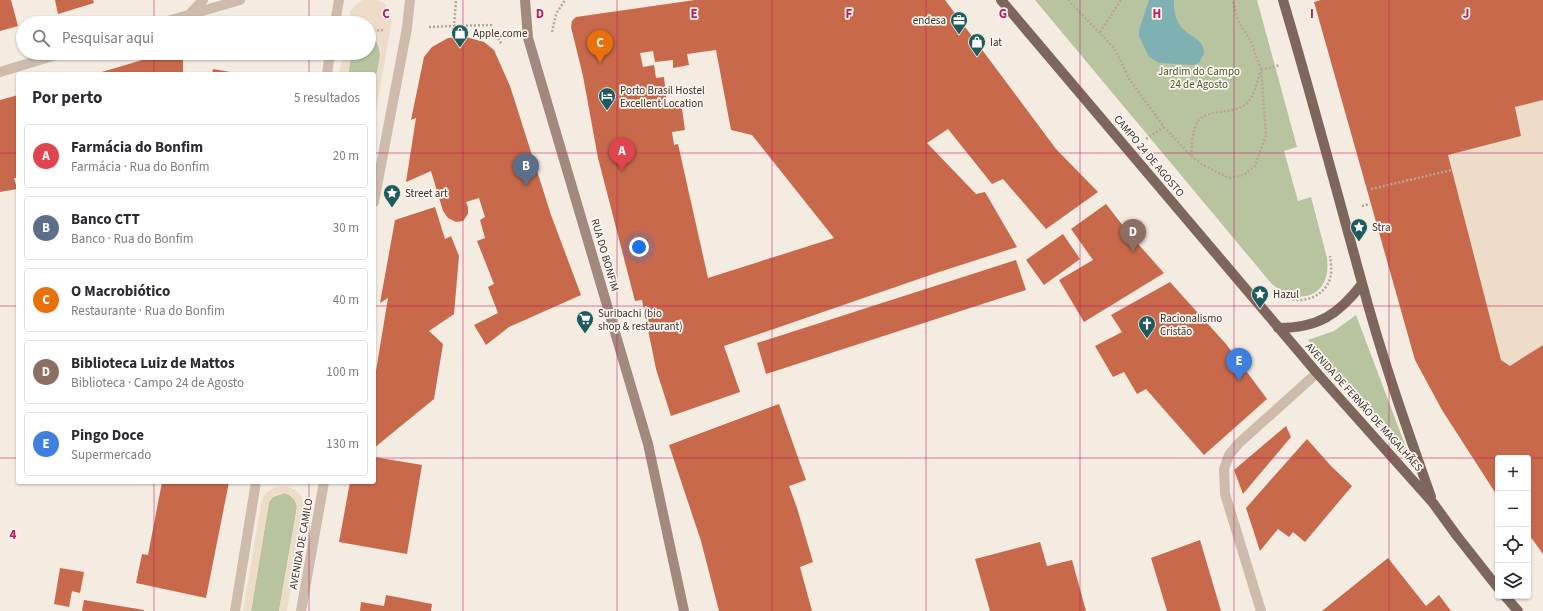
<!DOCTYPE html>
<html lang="pt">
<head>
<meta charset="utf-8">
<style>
  body { margin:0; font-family:"Source Sans 3",sans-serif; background:#f7f7f7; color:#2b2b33 }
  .controls { position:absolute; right:12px; bottom:12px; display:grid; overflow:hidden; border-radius:4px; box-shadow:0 1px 3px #0004 }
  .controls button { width:36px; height:36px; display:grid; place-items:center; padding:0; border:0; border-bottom:1px solid #e1e1e2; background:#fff; color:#2b2b33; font:20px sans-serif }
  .you { position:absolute; left:639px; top:247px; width:14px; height:14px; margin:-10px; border:3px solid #fff; border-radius:50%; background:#1a73e8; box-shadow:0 0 0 6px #1a73e833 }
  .badge { display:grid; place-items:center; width:26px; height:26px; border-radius:50%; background:#0f766e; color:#fff; font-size:13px; font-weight:700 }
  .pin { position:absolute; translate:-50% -33px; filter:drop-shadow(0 1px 2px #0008) }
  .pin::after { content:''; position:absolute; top:21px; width:14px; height:12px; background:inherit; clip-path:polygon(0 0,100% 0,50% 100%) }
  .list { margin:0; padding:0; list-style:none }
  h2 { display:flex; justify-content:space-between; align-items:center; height:52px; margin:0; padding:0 16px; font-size:17px }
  h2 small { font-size:13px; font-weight:400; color:#7c7c81 }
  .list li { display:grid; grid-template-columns:26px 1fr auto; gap:12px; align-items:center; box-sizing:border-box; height:64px; margin:0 8px 8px; padding:0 8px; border:1px solid #e1e1e2; border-radius:4px }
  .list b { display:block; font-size:15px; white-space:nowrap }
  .list p { margin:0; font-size:13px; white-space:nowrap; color:#7c7c81 }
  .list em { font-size:13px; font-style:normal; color:#7c7c81 }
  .icon { flex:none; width:22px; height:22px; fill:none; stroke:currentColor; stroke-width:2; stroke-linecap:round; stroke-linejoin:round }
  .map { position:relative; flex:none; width:1543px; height:611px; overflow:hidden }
  .search { position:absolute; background:#fff; box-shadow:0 1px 3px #0004; left:16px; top:16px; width:360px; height:44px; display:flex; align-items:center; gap:10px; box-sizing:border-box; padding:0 14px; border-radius:22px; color:#7c7c81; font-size:15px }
  .panel { position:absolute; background:#fff; box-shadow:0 1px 3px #0004; left:16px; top:72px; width:360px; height:412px; border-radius:4px }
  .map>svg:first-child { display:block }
  .green { fill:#b8c4a0 }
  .plaza { fill:#ecdcc8 }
  .water { fill:#7fb0b2 }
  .building { fill:#c8694b; fill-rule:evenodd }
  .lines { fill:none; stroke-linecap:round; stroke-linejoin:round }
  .path { stroke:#b9a596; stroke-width:2.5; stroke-dasharray:2 2; stroke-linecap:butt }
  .minor { stroke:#cdbbac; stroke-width:10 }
  .tertiary { stroke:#cdbbac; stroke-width:10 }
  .secondary { stroke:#a18a7d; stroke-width:10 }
  .primary { stroke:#7d675c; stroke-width:10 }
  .grid { fill:none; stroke:#c2185b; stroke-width:1; stroke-opacity:0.55 }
  .labels { text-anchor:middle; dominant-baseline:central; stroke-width:3.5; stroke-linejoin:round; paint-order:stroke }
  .poi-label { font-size:11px; fill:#3b302b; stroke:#fbf5ee; text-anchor:start }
  .park-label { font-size:11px; fill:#4a5a2e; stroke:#fbf5ee }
  .street-label { font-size:11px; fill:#3b302b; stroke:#fbf5ee }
  .grid-label { font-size:13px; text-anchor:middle; font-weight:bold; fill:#c2185b; stroke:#fbf5ee; stroke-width:3.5; stroke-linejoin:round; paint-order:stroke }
</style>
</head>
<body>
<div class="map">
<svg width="1543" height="611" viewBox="0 0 1543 611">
  <rect width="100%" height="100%" fill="#f4ebe1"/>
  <path class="green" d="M 1035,0 L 1257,0 L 1297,147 L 1284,151 L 1298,201 L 1311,197 L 1327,258 C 1332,297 1298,308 1271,283 Z
    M 369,36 C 388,45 377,70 374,87 L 374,74 L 348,74 L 352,53 L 369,53 Z
    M 1356,315 L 1413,466 L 1308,340 L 1334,331 Z
    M 285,493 C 292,496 295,499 297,507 L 279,611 L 251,611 L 269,502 L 273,497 Z"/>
  <path class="plaza" d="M 363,0 L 377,0 L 383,2 L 389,10 L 392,19 L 374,123 L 374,87 L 381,50 L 379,44 L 369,36 L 369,23 L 348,23 L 350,12 L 356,4 Z
    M 343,53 L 352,53 L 348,74 L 339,74 Z
    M 1543,100 L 1543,345 L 1510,366 L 1501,360 L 1448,155 L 1520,136 L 1515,107 Z
    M 286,486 L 295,490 L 302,497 L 304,506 L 287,611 L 279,611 L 297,507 L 295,501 L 291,496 L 285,493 L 273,496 L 269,502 L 251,611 L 243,611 L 262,499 L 268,491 L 276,487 Z"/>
  <path class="water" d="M 1149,0 L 1174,0 C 1173,9 1176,23 1183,29 C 1192,38 1204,39 1204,54 L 1199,63 L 1193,65 L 1159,63 L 1149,57 L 1139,36 L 1139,30 Z"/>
  <path class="building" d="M 0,0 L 11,0 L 18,26 L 0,31 Z
    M 55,0 L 93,0 L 94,3 L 58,14 Z
    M 695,0 L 945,0 L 1056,149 L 1098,192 L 1046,229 L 1003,179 L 992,184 L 948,129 L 927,143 L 976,194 L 985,192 L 1017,247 L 939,272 L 724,346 L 740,392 L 671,416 L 656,369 L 642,300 L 635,301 L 598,158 L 583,76 L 571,27 L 572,21 L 576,17 ZM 716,50 L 731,130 L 752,135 L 834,238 L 708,278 L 678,144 L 674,145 L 672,132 L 685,130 L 681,102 L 667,104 L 664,77 L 656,78 L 654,65 L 643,67 L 640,53 L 653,51 L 655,62 L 673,60 L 673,68 L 689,65 L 687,54 Z
    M 1321,0 L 1543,0 L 1543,100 L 1515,107 L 1521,136 L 1448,155 L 1501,360 L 1510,366 L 1543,345 L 1543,554 L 1530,536 L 1528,538 L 1528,458 L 1498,458 L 1498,497 L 1442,410 L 1415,360 L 1314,2 Z
    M 466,37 L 484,42 L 494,50 L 510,86 L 551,215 L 581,295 L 509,327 L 486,345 L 474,325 L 498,313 L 488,287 L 494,284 L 477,241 L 485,238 L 480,220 L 485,217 L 479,198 L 466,202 L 468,207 L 468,214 L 463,221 L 456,222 L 448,218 L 443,211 L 431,171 L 406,182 L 416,118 L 411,120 L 424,57 L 432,47 L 448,38 Z
    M 166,53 L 183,53 L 183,74 L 95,74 Z
    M 213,69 L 236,73 L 236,74 L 212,74 Z
    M 18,95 L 18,178 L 14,178 L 17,189 L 0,192 L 0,100 Z
    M 1106,204 L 1131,236 L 1164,273 L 1084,322 L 1059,280 L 1093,260 L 1071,229 Z
    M 435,207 L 445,239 L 451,236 L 459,256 L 454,314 L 429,331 L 443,344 L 434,399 L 374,448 L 374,383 L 388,298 L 380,303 L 395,220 Z
    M 1063,234 L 1080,259 L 1044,285 L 1026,260 Z
    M 1016,260 L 1026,290 L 766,374 L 757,343 Z
    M 1170,282 L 1226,344 L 1267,399 L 1204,455 L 1146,389 L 1137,394 L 1124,372 L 1113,377 L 1095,346 L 1122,332 L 1111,315 Z
    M 779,404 L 806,480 L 789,486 L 797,508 L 813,562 L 800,567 L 812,611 L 719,611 L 701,541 L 669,445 Z
    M 1286,426 L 1291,437 L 1243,494 L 1234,470 Z
    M 1307,439 L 1331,466 L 1352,486 L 1305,542 L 1293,532 L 1289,537 L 1278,529 L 1260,551 L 1246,508 Z
    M 374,457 L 422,465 L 407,554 L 339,542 L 350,482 L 374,482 Z
    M 162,482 L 229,482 L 206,598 L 136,583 L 142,554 L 148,555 Z
    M 1200,540 L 1221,611 L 1167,611 L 1151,558 Z
    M 1040,542 L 1047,566 L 1072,560 L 1086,611 L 990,611 L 975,559 Z
    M 1388,558 L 1426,606 L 1439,595 L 1451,611 L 1322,611 Z
    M 60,568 L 84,572 L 80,593 L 72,591 L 69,607 L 54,604 Z
    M 386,595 L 432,604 L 431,611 L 360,611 L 361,602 L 384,606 Z
    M 84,600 L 144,610 L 144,611 L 82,611 Z"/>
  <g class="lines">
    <path class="path" d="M 1068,0 L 1114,48 L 1130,80 L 1164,127 L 1191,156 L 1203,165 L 1229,178 L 1244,175 L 1255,166 L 1266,135 L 1261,70 L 1251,41 L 1239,23 L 1232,0
      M 454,26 L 491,25 L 502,45
      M 429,27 L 454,26 L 456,0
      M 369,31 L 385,30
      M 552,32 L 556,14 L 565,0
      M 1100,32 L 1121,0
      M 1261,70 L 1280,65
      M 1146,139 L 1164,127
      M 1191,156 C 1192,146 1192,134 1196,125 C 1204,106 1232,117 1247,103 C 1255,95 1257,82 1260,72
      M 1371,189 L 1452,170
      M 1362,206 L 1370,204
      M 1281,296 C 1299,305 1323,299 1330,279 C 1332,272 1331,263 1330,256"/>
    <path class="minor" d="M 190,14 L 203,0
      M 335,23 L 339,0
      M 327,74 L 330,53
      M 374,202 L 407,28 L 410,0
      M 235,611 L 256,482
      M 301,611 L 324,482
      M 1261,611 L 1225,494 L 1224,469 L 1229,455 L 1239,443 L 1317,373"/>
    <path class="tertiary" d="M 161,23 L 240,0
      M 0,72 L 63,53"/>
    <path class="secondary" d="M 525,0 L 528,38 L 648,444 L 684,611"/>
    <path class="primary" d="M 1001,0 L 1317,373 L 1433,503 L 1457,536 L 1498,588
      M 1283,0 C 1311,94 1336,189 1362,283 C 1381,355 1406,426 1431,497
      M 1278,328 C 1318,328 1338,315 1362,284
      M 1505,596 L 1518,611"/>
  </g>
  <path class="grid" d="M 154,0 L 154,23M 309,0 L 309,23M 463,0 L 463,611M 617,0 L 617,611M 772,0 L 772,611M 926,0 L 926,611M 1080,0 L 1080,611M 1234,0 L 1234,611M 1389,0 L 1389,611M 154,53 L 154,74M 309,53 L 309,74M 0,153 L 18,153M 374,153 L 1543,153M 0,306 L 18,306M 374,306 L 1543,306M 0,458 L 18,458M 374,458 L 1498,458M 1528,458 L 1543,458M 154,482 L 154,611M 309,482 L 309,611"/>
  <defs>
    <g id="office-pin" transform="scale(0.9)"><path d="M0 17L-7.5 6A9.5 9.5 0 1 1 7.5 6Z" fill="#1f5a5e" stroke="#fbf5ee"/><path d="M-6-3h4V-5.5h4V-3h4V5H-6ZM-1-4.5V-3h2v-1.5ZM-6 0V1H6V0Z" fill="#fff"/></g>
    <g id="shop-pin" transform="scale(0.9)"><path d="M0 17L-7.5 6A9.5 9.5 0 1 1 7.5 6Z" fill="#1f5a5e" stroke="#fbf5ee"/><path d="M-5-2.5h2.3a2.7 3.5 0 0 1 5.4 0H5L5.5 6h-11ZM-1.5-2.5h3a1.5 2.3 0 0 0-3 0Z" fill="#fff"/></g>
    <g id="hotel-pin" transform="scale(0.9)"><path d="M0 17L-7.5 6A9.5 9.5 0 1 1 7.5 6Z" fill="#1f5a5e" stroke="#fbf5ee"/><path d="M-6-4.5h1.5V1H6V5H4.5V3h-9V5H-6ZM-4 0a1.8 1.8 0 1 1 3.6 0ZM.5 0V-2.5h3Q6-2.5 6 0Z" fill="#fff"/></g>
    <g id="sight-pin" transform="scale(0.9)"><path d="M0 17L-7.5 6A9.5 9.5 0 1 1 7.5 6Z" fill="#1f5a5e" stroke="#fbf5ee"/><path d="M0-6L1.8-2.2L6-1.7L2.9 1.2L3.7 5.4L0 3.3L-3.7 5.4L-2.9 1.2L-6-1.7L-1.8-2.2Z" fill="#fff"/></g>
    <g id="supermarket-pin" transform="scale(0.9)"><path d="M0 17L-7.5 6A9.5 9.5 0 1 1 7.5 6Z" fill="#1f5a5e" stroke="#fbf5ee"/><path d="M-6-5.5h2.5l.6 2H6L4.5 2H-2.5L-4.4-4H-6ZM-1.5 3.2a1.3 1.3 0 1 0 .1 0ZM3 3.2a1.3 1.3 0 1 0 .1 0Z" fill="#fff"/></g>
    <g id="church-pin" transform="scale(0.9)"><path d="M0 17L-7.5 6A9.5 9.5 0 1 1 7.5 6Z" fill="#1f5a5e" stroke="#fbf5ee"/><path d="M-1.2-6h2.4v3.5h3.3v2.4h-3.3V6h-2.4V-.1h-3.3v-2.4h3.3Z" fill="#fff"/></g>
  </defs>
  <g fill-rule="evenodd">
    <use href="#office-pin" x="959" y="20"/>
    <use href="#shop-pin" x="460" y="33"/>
    <use href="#shop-pin" x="977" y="42"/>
    <use href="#hotel-pin" x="607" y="96"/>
    <use href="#sight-pin" x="392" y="193"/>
    <use href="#sight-pin" x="1359" y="227"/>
    <use href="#sight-pin" x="1260" y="294"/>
    <use href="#supermarket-pin" x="585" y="319"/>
    <use href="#church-pin" x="1147" y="324"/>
  </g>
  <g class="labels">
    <g class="poi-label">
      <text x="946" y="20" text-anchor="end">endesa</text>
      <text x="473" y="33">Apple.come</text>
      <text x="990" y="42">Iat</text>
      <text x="620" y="90">Porto Brasil Hostel<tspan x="620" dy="13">Excellent Location</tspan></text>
      <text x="405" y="193">Street art</text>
      <text x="1372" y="227">Stra</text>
      <text x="1273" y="294">Hazul</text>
      <text x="598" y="313">Suribachi (bio<tspan x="598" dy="13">shop &amp; restaurant)</tspan></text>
      <text x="1160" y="318">Racionalismo<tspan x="1160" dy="13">Cristão</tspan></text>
    </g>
    <g class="park-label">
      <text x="1199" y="71">Jardim do Campo<tspan x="1199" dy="13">24 de Agosto</tspan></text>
    </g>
    <g class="street-label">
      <text transform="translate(1149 156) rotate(50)">CAMPO 24 DE AGOSTO</text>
      <text transform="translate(605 255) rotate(74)">RUA DO BONFIM</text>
      <text transform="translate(1364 407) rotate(48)">AVENIDA DE FERNÃO DE MAGALHÃES</text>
      <text transform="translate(301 544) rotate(-80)">AVENIDA DE CAMILO</text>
    </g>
  </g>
  <g class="grid-label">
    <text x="386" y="18">C</text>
    <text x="540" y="18">D</text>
    <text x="694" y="18">E</text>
    <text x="849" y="18">F</text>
    <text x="1003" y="18">G</text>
    <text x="1157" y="18">H</text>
    <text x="1312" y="18">I</text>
    <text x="1466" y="18">J</text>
    <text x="13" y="539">4</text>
  </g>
</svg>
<div class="controls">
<button>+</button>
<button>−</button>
<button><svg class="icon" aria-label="locate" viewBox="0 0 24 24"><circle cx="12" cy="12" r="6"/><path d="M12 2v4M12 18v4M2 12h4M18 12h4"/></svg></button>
<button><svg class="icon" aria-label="layers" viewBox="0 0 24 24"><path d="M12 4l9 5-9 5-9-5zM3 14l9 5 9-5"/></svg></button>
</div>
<div class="you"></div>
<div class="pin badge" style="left:622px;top:171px;background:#e0444e">A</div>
<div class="pin badge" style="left:526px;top:186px;background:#5c6f8a">B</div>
<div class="pin badge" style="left:600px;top:63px;background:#e8710a">C</div>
<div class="pin badge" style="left:1133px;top:252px;background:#8d6e63">D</div>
<div class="pin badge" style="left:1239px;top:381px;background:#3f7fe0">E</div>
<div class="search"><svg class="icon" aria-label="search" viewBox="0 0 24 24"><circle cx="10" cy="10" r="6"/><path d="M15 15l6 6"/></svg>Pesquisar aqui</div>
<section class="panel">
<h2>Por perto<small>5 resultados</small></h2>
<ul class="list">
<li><span class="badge" style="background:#e0444e">A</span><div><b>Farmácia do Bonfim</b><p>Farmácia · Rua do Bonfim</p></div><em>20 m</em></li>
<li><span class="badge" style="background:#5c6f8a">B</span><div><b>Banco CTT</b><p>Banco · Rua do Bonfim</p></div><em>30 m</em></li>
<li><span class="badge" style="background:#e8710a">C</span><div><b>O Macrobiótico</b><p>Restaurante · Rua do Bonfim</p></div><em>40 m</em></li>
<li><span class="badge" style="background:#8d6e63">D</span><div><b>Biblioteca Luiz de Mattos</b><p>Biblioteca · Campo 24 de Agosto</p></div><em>100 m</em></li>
<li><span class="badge" style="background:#3f7fe0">E</span><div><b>Pingo Doce</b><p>Supermercado</p></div><em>130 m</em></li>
</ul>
</section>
</div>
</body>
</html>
